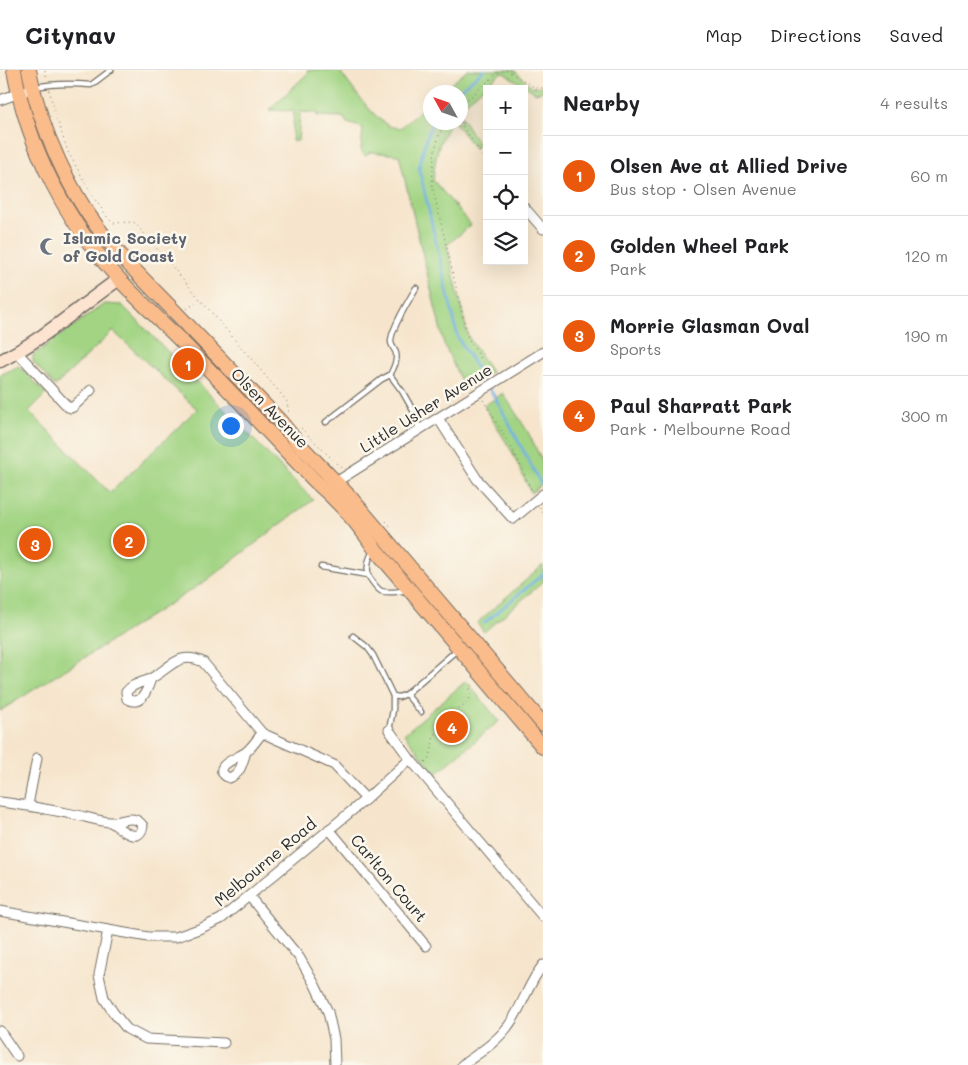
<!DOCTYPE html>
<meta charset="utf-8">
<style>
body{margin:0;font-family:Mali,sans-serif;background:#f2f2f2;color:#202124}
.controls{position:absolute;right:15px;top:15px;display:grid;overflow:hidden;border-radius:0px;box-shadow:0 5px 20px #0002}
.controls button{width:45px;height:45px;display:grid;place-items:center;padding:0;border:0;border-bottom:1px solid #e0e0e0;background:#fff;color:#202124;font:25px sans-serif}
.compass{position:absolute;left:423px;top:15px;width:45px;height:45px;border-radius:50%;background:#fff;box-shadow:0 5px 20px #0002;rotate:310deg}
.you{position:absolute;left:230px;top:355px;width:18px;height:18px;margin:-12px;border:4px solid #fff;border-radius:50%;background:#1a73e8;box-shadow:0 0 0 8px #1a73e833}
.badge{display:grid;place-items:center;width:32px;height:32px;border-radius:50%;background:#ea580c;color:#fff;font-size:16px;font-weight:700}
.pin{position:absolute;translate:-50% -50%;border:2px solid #fff;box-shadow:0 1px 5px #0006}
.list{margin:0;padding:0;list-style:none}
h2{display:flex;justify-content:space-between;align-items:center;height:65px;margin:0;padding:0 20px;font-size:21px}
h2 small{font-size:16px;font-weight:400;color:#757577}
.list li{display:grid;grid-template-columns:32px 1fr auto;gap:15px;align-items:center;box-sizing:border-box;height:80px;padding:0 20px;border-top:1px solid #e0e0e0}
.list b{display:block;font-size:19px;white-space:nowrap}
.list p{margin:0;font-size:16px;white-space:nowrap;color:#757577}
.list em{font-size:16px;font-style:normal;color:#757577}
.icon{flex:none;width:28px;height:28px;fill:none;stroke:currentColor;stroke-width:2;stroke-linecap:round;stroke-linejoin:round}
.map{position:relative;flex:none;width:543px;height:995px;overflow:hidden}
header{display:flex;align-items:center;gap:30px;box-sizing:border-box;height:70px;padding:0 25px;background:#fff;border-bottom:1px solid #e0e0e0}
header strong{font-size:24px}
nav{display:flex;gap:28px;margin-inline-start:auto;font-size:18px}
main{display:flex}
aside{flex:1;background:#fff}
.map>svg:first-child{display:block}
.green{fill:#a2d483;stroke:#668057}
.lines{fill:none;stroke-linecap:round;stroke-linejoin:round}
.stream{stroke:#73b0e5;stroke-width:2.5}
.lane-casing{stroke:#726c63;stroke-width:7}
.street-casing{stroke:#726c63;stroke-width:11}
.secondary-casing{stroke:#726c63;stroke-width:15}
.primary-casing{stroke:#726c63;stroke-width:16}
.path{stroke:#726c63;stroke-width:1;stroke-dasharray:1 4;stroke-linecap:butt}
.lane{stroke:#fff;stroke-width:4.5}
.street{stroke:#fff;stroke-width:9}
.secondary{stroke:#fde4d1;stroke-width:12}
.primary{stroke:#fabc8b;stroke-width:14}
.labels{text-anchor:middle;stroke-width:5;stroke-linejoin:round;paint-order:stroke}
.worship-label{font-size:16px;font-weight:bold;fill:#5b616d;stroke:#fbf7ec;text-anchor:start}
.street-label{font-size:16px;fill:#2b2b2b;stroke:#fbf7ec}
</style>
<header>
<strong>Citynav</strong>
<nav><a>Map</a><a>Directions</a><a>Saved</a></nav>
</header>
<main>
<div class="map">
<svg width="543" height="995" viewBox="0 0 543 995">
<rect width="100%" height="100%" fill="#fbf7ec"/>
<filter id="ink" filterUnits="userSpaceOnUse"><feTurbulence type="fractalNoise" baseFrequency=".02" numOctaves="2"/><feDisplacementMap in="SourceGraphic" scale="10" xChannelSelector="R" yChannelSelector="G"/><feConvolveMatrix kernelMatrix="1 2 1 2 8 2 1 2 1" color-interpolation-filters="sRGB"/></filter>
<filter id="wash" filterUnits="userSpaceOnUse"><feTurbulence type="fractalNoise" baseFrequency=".0096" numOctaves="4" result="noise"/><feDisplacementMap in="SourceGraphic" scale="20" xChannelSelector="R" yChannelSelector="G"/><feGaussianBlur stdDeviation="1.12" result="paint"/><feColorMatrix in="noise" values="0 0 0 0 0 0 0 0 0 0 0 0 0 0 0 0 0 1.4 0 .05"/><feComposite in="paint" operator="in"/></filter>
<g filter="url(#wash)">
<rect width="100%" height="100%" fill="#f6e5cc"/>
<g class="green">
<path d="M307,0H339C349,14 376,52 392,57C392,57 399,58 400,58L430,32V52L450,53C437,75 436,85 433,110L471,155L447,175L468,266L491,302L464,318L444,274L399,85L370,82L365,86L361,80L363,58L347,53L343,47L317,46V43L300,42L298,71H292L294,41L269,40L308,3Z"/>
<polygon points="468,0 514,0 532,17 543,16 543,21 536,23 502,2 464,34 461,39 460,22 441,22"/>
<polygon points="461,46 479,75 474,78 455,53 460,52"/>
<polygon points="104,234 122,235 313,430 204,512 0,641 0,305 19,296 46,324 29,341 110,423 197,339 113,261 55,316 33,292 33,285"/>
<polygon points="503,323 528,362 543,393 543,413 531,423 511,380 484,336"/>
<polygon points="543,495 543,512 484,562 477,553"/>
<polygon points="466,611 499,651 436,704 404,664"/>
</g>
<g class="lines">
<g class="stream">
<polyline points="457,22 484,0"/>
<path d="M433,52C426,67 422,82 419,98L458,268L497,331L541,414"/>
<polyline points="484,553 543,504"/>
</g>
</g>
</g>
<g filter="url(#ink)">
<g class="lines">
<defs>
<g id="lane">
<path d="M35,17C55,13 70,13 91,15L111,0"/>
<path d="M390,305C393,299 398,291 396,283C395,280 391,275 391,272C390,262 410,228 416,218"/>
<polyline points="326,352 382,309 390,305 402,321 415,344 419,360"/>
<path d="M321,497L368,505C367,495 368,488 374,480"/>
<path d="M368,505C371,510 376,518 381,521C387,523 400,522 406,520"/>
<polyline points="353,566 367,577 373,585 393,626 399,627 406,624"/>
<polyline points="421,642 406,624 458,579"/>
<polyline points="389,660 393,640 393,626"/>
</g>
<g id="street">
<polyline points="0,30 33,18"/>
<polyline points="524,137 543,159"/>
<polyline points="17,282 68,337 71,338 73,337 91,320"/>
<polyline points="438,348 477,409 513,449 543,424"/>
<polyline points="332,416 336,412 543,282"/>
<path d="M151,609C147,620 142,637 127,629L126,622C132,614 141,613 150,609C170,599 178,580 203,592L262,663L334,695L366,729"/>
<polyline points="389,660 410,689 543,847"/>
<path d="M246,682C242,693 241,704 229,708C208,697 238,688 246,682C252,677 257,670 262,663"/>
<path d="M0,732C26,735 51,740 77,745C86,747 102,752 111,752C124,752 134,743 143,756C139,776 119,758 111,752"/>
<polyline points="28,735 37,688"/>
<polyline points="329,759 426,876"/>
<polyline points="249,826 299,887 315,915 328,942 334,969 335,995"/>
<polyline points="0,841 148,867 176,867 199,859 221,849 366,729 410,689"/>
<polyline points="108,860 99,905 104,928 113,942 127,959 146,969 224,973"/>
<polyline points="0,961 17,986"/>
<path d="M462,995C481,982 501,969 513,949C524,931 530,911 543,895"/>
</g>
<path id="secondary" d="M0,291C43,270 80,236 119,209"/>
<g id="primary">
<path d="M14,0C28,78 66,152 120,210C143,235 169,258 192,282C234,325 274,368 315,411C338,431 359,454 375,479L543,677"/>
<path d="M29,0C40,59 71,127 110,173C131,198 155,221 178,245C212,280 246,316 280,351L298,373L350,427L543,654"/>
</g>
</defs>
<use href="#lane" class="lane-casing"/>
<use href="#street" class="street-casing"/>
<use href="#secondary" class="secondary-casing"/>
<use href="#primary" class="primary-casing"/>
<g class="path">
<polyline points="45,0 47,9"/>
<polyline points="506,0 536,18 543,18"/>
<polyline points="49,20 56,46 68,82 94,128 108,148 113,153 133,152 135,153 281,324 287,332 289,344"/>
<polyline points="460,36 501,0"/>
<path d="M446,52C434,69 433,94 432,115L468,268L491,305"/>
<polyline points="460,52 487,93"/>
<polyline points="187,239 200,230"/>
<polyline points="483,330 513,380 532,421"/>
<polyline points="301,358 341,398"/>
<polyline points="540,437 543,444"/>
<polyline points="386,451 391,457"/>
<path d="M425,692C436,684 429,670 437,660C441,653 447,648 454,643C459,639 465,636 469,630C471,626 470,622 470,618L473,615"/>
</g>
<use href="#lane" class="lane"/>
<use href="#street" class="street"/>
<use href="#secondary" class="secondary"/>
<use href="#primary" class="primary"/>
</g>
</g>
<defs>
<symbol id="mosque-bare" viewBox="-9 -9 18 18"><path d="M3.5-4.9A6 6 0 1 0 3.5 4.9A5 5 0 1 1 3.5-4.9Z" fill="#6b7280" stroke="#fbf7ec" stroke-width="2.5" paint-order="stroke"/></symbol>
</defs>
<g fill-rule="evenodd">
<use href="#mosque-bare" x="36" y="164" width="25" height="25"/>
</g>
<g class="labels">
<g class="worship-label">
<text x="63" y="174">Islamic Society<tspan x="63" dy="18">of Gold Coast</tspan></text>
</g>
<g class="street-label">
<text transform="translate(270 338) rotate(46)" y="6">Olsen Avenue</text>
<text transform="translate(426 338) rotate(-32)" y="6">Little Usher Avenue</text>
<text transform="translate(265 792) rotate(-40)" y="6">Melbourne Road</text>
<text transform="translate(389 808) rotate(50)" y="6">Carlton Court</text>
</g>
</g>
</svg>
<div class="controls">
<button>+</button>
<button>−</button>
<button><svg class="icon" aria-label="locate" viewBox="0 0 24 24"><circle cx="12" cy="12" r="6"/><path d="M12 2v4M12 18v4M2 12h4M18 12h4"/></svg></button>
<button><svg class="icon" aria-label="layers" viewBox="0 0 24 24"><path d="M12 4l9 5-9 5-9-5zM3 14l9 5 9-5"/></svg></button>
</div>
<svg class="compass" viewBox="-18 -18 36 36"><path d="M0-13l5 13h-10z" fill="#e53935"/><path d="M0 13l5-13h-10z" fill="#757577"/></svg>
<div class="you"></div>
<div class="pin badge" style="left:188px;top:294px">1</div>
<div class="pin badge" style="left:129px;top:471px">2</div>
<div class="pin badge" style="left:35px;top:474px">3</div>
<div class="pin badge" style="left:452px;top:657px">4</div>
</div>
<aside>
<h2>Nearby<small>4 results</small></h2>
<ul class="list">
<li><span class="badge">1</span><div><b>Olsen Ave at Allied Drive</b><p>Bus stop · Olsen Avenue</p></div><em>60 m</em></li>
<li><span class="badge">2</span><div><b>Golden Wheel Park</b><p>Park</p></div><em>120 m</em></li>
<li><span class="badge">3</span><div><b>Morrie Glasman Oval</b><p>Sports</p></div><em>190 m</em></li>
<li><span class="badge">4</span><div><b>Paul Sharratt Park</b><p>Park · Melbourne Road</p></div><em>300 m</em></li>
</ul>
</aside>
</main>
